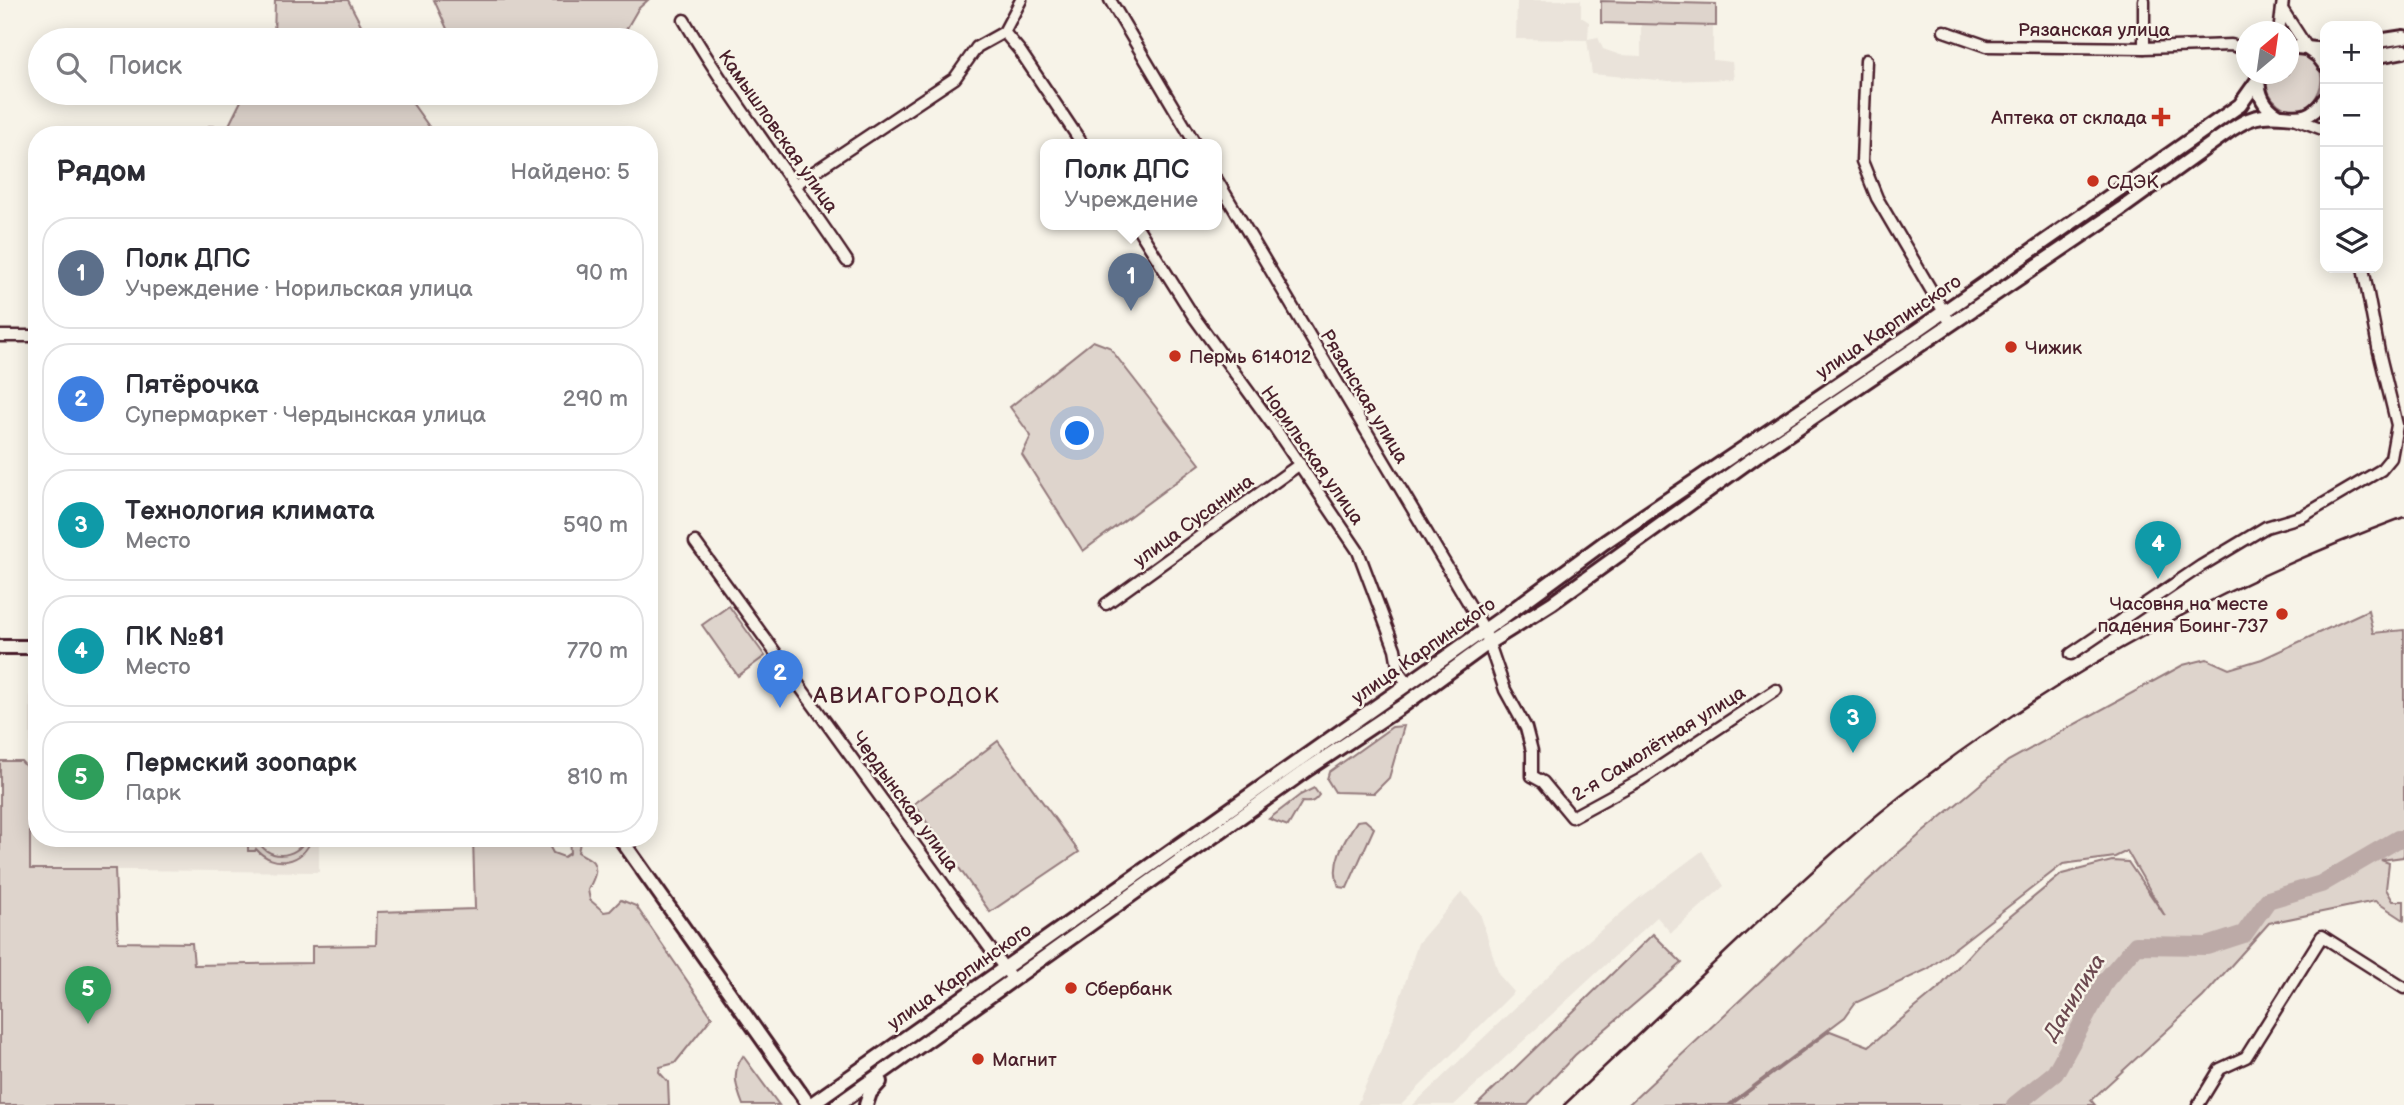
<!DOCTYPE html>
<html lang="ru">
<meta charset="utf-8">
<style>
body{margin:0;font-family:"Balsamiq Sans",sans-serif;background:#f2f2f3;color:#2b2b33}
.controls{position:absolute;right:21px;top:21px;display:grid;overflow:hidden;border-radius:14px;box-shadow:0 4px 18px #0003}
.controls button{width:63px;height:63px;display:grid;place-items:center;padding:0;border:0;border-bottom:2px solid #e1e1e2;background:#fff;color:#2b2b33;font:35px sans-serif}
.compass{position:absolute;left:2236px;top:21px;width:63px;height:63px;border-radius:50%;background:#fff;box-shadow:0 4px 18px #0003;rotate:29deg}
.you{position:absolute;left:1078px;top:434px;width:24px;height:24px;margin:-18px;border:5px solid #fff;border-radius:50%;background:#1a73e8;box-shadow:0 0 0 10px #1a73e833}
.badge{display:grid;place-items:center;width:46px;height:46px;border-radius:50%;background:#c8321e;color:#fff;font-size:23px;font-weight:700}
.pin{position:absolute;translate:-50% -58px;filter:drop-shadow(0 2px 4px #0008)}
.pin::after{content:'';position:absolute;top:37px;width:24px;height:21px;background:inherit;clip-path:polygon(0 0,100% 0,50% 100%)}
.popup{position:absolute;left:1040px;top:139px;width:182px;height:91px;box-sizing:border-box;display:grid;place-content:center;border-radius:14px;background:#fff;filter:drop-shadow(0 2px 5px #0005);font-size:23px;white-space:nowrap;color:#7c7c81}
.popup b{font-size:26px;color:#2b2b33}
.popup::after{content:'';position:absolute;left:50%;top:100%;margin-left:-14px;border:14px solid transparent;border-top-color:#fff}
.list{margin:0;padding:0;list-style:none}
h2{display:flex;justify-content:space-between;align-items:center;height:91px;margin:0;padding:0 28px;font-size:30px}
h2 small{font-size:23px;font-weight:400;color:#7c7c81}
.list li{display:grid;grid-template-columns:46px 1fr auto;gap:21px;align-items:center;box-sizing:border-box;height:112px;margin:0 14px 14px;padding:0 14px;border:2px solid #e1e1e2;border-radius:28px}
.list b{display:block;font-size:26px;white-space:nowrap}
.list p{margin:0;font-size:23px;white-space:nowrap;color:#7c7c81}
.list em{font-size:23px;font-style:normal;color:#7c7c81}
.icon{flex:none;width:38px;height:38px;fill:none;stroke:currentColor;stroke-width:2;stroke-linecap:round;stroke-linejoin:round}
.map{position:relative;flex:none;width:2404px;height:1105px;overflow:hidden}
.search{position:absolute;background:#fff;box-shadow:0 4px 18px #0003;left:28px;top:28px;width:630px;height:77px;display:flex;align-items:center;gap:18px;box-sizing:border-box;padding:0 24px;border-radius:38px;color:#7c7c81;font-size:26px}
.panel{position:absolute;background:#fff;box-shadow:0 4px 18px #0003;left:28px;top:126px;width:630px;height:721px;border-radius:28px}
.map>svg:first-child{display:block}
.built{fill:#eae3da}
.green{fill:#ded4cc;stroke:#947a7c;stroke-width:2}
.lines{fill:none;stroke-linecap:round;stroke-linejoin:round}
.river{stroke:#bcaaa7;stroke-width:18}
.minor-casing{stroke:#4a1f2b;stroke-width:15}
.major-casing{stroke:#4a1f2b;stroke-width:18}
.minor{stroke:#f7f3e8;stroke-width:10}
.major{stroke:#f7f3e8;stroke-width:12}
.rail{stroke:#4a1f2b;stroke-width:2.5}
.poi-dot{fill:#c8321e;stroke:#f7f3e8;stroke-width:2.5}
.labels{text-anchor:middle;stroke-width:5;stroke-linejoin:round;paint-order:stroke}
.street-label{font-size:19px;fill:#4a1f2b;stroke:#f7f3e8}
.poi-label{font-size:19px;fill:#4a1f2b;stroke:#f7f3e8;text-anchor:start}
.water-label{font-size:21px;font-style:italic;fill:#6c4950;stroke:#f7f3e8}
.quarter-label{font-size:23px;letter-spacing:2px;fill:#4a1f2b;stroke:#f7f3e8}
</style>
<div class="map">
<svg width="2404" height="1105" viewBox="0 0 2404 1105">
<rect width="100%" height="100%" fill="#f7f3e8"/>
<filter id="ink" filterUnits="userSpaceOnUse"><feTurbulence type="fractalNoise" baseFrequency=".0143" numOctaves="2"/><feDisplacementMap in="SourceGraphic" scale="14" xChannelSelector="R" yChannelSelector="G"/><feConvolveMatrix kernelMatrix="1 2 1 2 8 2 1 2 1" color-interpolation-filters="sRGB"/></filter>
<g filter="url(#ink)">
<g class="built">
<polygon points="1517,0 1581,0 1581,17 1589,22 1588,39 1598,37 1603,49 1620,55 1641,56 1641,23 1713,24 1713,60 1732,62 1734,79 1669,81 1592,74 1587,40 1516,39"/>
<polygon points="30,676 37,676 37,838 319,838 319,872 30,869"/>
<polygon points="1702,851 1724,886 1671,933 1657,917 1454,1105 1413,1105 1563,962 1639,898"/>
<polygon points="1462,892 1480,913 1499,975 1514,992 1401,1105 1357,1105 1390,1029 1418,943"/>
</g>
<g class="green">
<polygon points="275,0 348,0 369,40 274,40"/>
<polygon points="434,0 648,0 638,9 620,40 452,40"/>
<polygon points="1601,1 1716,4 1716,26 1601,23"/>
<path d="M2292,53C2347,58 2314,131 2278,104C2268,96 2265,85 2267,74H2288L2289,54Z"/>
<polygon points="231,93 405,93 435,135 209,135 209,126 228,127 241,101"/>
<polygon points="1093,341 1109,347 1200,464 1083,551 1022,455 1031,436 1010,407"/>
<polygon points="729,606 765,656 738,676 702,625"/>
<polygon points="2368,610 2373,633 2404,630 2404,854 2403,857 2381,860 2389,863 2386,889 2393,901 2404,901 2404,920 2375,901 2269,923 2203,997 2091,1100 2095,1105 1731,1105 1830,1031 1869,1046 1938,989 1985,937 2062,874 2112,861 2128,862 2165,916 2127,851 2115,857 2063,864 1928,969 1855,1003 1845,1017 1728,1105 1628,1105 1891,859 2008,761 2183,665 2207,659 2229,669 2262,659"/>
<polygon points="1404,726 1389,778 1374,793 1335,792 1327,779 1329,772 1392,727"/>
<polygon points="998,741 1079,852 990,912 914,804"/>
<path d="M0,761H21L30,771V869H115L118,942L192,943L194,965L312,963V946L376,945L377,912L475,909L473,838H545L553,853L564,857L570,853L569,838H581L578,852C582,855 590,858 593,862C599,871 592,882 588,890L590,900L604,912L610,911L621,900L636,906L712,1017L675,1063L660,1067L659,1072L668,1082L669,1105H0Z"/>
<path d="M1314,788L1319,795C1314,802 1311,803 1302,802L1288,826L1269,819L1300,795Z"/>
<path d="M1365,820L1374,828L1347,888L1339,887C1329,864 1344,841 1357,821Z"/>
<path d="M248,838H257C265,861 297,860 306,838H312C303,864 274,869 256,849L255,851H248Z"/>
<polygon points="1653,934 1682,963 1575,1055 1528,1105 1477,1105"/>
<path d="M743,1056L779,1105H743C736,1087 731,1073 743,1056Z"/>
</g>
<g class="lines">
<polyline class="river" points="2015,1105 2055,1073 2106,980 2136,945 2207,946 2244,934 2268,900 2321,884 2398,839 2404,839"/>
<defs>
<g id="minor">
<polyline points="1110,0 1196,145"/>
<polyline points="2282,9 2308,49"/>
<path d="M684,20C733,103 793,180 847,261"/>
<polyline points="1944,31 1987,46 2144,48 2231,45 2246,49"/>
<polyline points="1004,32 1020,51 1083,145"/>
<polyline points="2279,32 2283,0"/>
<polyline points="2144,48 2144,0"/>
<polyline points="1866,60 1862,161 1877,198 1951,324"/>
<polyline points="2294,118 2325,130"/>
<polyline points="1217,180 1484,629 1505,690 1526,728 1532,751 1532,776 1543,782 1572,817 1640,780 1776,690"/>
<polyline points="796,184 955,78 977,47 1004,32 1021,0"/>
<polyline points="1136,225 1194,317 1272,424 1358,551 1395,649 1399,672 1408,684"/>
<polyline points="0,336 37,336"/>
<polyline points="695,542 1013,980"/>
<polyline points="1106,604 1300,464"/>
<polyline points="2071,654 2201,566 2266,527 2303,516 2381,470 2391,458 2397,425 2379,352 2363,268"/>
<polyline points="2198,1105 2220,1069 2246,1057 2322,936 2404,988"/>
</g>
<g id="major">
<polyline points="2378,41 2404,37"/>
<polyline points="2288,46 2325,50"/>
<polyline points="2308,49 2318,56 2325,65"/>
<polyline points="2378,56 2404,51"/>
<path d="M2258,78C2258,95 2264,107 2278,115"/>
<polyline points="0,647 37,647"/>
<polyline points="620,838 809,1105"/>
<polyline points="810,1105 1503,617 1605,542 1912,334 2223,117 2240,105 2257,81"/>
<path d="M837,1105L1308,769L1401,707L1490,642L1552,603L1759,454L2121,209L2232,129C2242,123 2251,117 2263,116C2290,112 2305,128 2325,99"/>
<polyline points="866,1105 870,1093 880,1082"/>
</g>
</defs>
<use href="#minor" class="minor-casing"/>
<use href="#major" class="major-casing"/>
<use href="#minor" class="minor"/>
<use href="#major" class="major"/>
<path class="rail" d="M1564,1105C1627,1046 1689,986 1752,927C1806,877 1860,826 1919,782C2067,669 2230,582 2404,517"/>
</g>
</g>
<g class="poi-dot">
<path d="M2157.5 106.5h7v7h7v7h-7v7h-7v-7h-7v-7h7z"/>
<circle cx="2093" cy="181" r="7"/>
<circle cx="2011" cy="347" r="7"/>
<circle cx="1175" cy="356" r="7"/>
<circle cx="2282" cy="614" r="7"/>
<circle cx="1071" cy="988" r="7"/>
<circle cx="978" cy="1059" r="7"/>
</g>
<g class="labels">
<g class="street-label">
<text x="2094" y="36">Рязанская улица</text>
<text transform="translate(779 131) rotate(55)" y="7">Камышловская улица</text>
<text transform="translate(1888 326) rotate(-34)" y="7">улица Карпинского</text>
<text transform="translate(1365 396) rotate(59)" y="7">Рязанская улица</text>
<text transform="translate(1313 455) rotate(55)" y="7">Норильская улица</text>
<text transform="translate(1193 520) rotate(-36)" y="7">улица Сусанина</text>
<text transform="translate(1423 650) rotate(-35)" y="7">улица Карпинского</text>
<text transform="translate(1658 743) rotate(-32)" y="7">2-я Самолётная улица</text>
<text transform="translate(906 801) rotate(54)" y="7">Чердынская улица</text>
<text transform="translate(959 976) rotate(-35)" y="7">улица Карпинского</text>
</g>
<g class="poi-label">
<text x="2147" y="124" text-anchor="end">Аптека от склада</text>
<text x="2107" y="188">СДЭК</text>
<text x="2025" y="354">Чижик</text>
<text x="1189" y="363">Пермь 614012</text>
<text x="2268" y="610" text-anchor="end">Часовня на месте<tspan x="2268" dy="22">падения Боинг-737</tspan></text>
<text x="1085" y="995">Сбербанк</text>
<text x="992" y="1066">Магнит</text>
</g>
<g class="water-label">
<text transform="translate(2074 997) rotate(-58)" y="7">Данилиха</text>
</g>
<g class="quarter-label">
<text x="907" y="703">АВИАГОРОДОК</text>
</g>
</g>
</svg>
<div class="controls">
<button>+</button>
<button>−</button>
<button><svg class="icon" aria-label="locate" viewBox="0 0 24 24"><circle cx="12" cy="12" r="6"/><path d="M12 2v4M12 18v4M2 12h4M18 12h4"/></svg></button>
<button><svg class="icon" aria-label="layers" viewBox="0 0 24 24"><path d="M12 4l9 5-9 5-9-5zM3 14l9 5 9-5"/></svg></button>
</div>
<svg class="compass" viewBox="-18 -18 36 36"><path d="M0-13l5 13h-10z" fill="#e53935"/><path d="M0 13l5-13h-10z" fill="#7c7c81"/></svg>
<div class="you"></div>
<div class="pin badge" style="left:1131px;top:311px;background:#5c6f8a">1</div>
<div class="popup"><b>Полк ДПС</b>Учреждение</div>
<div class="pin badge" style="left:780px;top:708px;background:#3f7fe0">2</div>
<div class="pin badge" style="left:1853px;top:753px;background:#0f9aa8">3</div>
<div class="pin badge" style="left:2158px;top:579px;background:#0f9aa8">4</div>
<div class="pin badge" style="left:88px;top:1024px;background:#2e9e5b">5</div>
<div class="search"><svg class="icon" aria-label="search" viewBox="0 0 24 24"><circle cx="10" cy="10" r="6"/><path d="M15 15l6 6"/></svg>Поиск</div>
<section class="panel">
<h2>Рядом<small>Найдено: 5</small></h2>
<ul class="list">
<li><span class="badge" style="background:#5c6f8a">1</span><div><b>Полк ДПС</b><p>Учреждение · Норильская улица</p></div><em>90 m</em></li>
<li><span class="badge" style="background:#3f7fe0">2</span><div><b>Пятёрочка</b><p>Супермаркет · Чердынская улица</p></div><em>290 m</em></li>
<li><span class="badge" style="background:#0f9aa8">3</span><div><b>Технология климата</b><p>Место</p></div><em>590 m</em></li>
<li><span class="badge" style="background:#0f9aa8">4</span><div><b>ПК №81</b><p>Место</p></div><em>770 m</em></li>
<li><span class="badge" style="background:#2e9e5b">5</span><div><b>Пермский зоопарк</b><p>Парк</p></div><em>810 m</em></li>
</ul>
</section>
</div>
